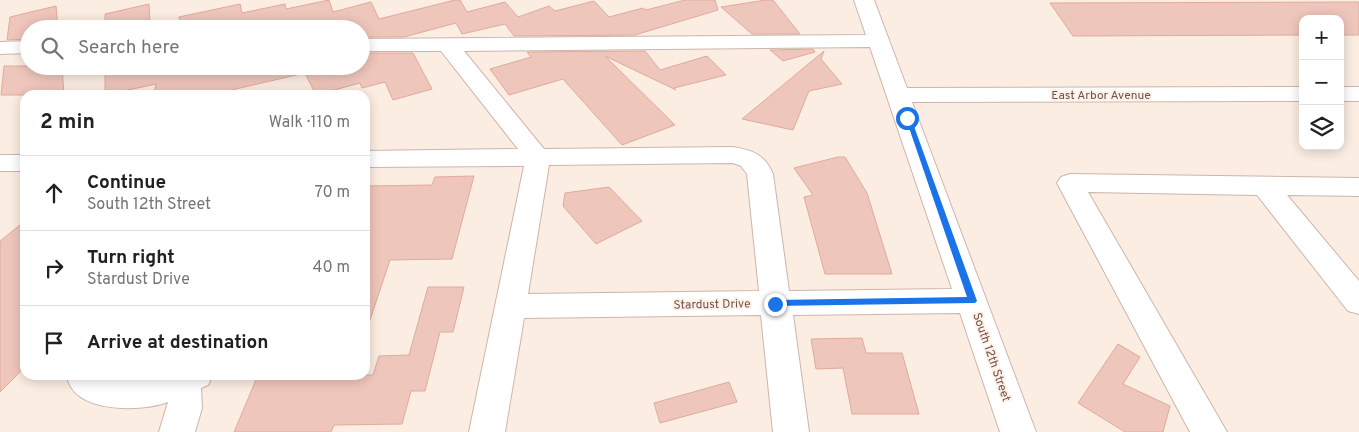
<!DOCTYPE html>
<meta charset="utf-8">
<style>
body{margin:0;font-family:Overpass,sans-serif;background:#f6f6f6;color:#202124}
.controls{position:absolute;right:15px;top:15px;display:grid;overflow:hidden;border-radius:10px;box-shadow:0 2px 12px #0003}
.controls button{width:45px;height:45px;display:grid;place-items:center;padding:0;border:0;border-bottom:1px solid #e0e0e0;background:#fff;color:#202124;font:25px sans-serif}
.stop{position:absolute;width:15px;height:15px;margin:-11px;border:4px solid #1a73e8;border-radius:50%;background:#fff}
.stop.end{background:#1a73e8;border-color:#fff;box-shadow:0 1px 5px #0008}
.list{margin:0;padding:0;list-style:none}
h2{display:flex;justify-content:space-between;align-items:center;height:65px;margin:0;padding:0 20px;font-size:21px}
h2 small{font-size:16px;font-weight:400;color:#757577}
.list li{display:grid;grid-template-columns:32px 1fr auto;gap:15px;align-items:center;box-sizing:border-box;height:75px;padding:0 20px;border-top:1px solid #e0e0e0}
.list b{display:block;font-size:19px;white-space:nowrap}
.list p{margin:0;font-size:16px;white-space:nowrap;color:#757577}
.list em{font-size:16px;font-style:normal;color:#757577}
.icon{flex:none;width:28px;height:28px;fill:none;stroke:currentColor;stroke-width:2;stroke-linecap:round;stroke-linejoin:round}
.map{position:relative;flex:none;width:1359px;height:432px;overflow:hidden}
.search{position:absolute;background:#fff;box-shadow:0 2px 12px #0003;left:20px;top:20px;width:350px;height:55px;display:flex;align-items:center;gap:12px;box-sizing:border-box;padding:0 18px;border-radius:28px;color:#757577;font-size:19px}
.panel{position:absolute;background:#fff;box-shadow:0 2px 12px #0003;left:20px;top:90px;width:350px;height:290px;border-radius:15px}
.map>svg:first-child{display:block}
.building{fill:#efc6bb;stroke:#e0aa9c}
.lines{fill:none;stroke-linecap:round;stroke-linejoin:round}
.minor-casing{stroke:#cdb5ac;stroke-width:2}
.minor{fill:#fff;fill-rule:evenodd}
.route{fill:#1a73e8}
.labels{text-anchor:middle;stroke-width:4;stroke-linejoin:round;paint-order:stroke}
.street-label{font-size:12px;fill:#71514a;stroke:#fef1e8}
</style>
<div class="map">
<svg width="1359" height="432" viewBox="0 0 1359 432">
<rect width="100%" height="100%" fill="#fbede2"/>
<g class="building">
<polygon points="329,0 333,12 371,2 379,19 455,0 460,0 467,12 505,2 518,17 549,6 555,11 594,1 609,17 643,8 646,10 685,0 715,0 718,10 635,35 514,36 505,24 462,34 456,23 404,37 361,37 361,29 183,29 179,17 240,4 242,13 285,4 286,9"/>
<polygon points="766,0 773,0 800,34 752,34 721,7"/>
<polygon points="1359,2 1359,35 1340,35 1340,19 1303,19 1303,35 1073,36 1050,3"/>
<polygon points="149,4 150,25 135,29 105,29 105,14"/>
<polygon points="56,6 58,29 29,29 29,39 7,40 10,17"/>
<polygon points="813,49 815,52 783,61 770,50"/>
<polygon points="645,51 660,70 707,56 726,75 674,88 676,90 605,56 675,125 622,145 563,79 509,95 490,69 531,57 527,52"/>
<polygon points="824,51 821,59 842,84 809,91 793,130 742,119"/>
<polygon points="361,53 413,53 432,89 393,100 385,82 362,88 360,83 316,95 305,73 227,91 228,95 154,95 156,84 105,95 105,66 361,66"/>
<polygon points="4,66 62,66 64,95 1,95"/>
<polygon points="838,157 845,157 867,193 892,274 825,274 804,197 813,195 794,168"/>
<polygon points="474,176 452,259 390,260 369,323 365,322 365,186 432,185 435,177"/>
<polygon points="609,187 642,221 596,244 563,206 565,193"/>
<polygon points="25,221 25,367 0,392 0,241"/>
<polygon points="428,287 464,287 453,332 440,332 425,391 411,391 402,424 334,425 331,432 234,432 258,375 373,375 379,356 409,355"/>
<polygon points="862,338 866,353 902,353 919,414 852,414 843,368 816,369 811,339"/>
<polygon points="1118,344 1140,357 1123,384 1170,406 1163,432 1125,432 1078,403"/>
<polygon points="729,382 737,402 660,423 654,403"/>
</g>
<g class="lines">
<defs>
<g id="minor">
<path d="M854,0H874L907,88L1303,87V101L912,102L1036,432H1000L960,313L793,315L809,432H773L761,315L524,318L505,432H469L524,166L365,167V151L518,149L441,51H361V39L866,35ZM870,47L952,289L789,291L773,174C765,155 753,150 733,147L544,149L464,51ZM733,163L741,166L747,174L759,291L528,294L549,165Z"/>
<polygon points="29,41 29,53 0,54 0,42"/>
<rect x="1340" y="87" width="19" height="14"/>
<rect x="0" y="155" width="25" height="16"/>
<polygon points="1070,174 1359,178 1359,196 1287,195 1359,281 1359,314 1348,311 1257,195 1088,192 1227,432 1190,432 1057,183 1061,177"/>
<path d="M67,375H104L114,378L136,379L160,375H213L208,385L201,388L202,408L195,432H159L168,402C142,412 71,414 67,375Z"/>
</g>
</defs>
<use href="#minor" class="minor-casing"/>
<use href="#minor" class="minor"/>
</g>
<polygon class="route" points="905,116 911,118 977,301 975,303 772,306 772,301 775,300 967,297"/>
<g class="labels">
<g class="street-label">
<text x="1101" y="99">East Arbor Avenue</text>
<text transform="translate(712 304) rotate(-1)" y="4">Stardust Drive</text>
<text transform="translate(992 357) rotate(71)" y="4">South 12th Street</text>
</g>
</g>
</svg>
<div class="controls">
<button>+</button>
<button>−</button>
<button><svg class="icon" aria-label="layers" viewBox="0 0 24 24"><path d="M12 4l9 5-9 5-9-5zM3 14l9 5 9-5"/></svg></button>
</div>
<div class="stop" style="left:907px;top:118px"></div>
<div class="stop end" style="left:775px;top:304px"></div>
<div class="search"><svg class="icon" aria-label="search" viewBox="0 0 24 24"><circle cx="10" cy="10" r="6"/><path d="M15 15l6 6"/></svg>Search here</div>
<section class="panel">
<h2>2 min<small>Walk · 110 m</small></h2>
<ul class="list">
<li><svg class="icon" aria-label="ahead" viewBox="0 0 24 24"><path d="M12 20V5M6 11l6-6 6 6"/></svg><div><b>Continue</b><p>South 12th Street</p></div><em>70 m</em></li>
<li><svg class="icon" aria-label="right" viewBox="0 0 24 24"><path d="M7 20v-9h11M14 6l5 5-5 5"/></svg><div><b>Turn right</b><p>Stardust Drive</p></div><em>40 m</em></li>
<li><svg class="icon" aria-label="arrive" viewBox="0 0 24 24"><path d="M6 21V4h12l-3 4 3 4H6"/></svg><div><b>Arrive at destination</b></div></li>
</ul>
</section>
</div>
